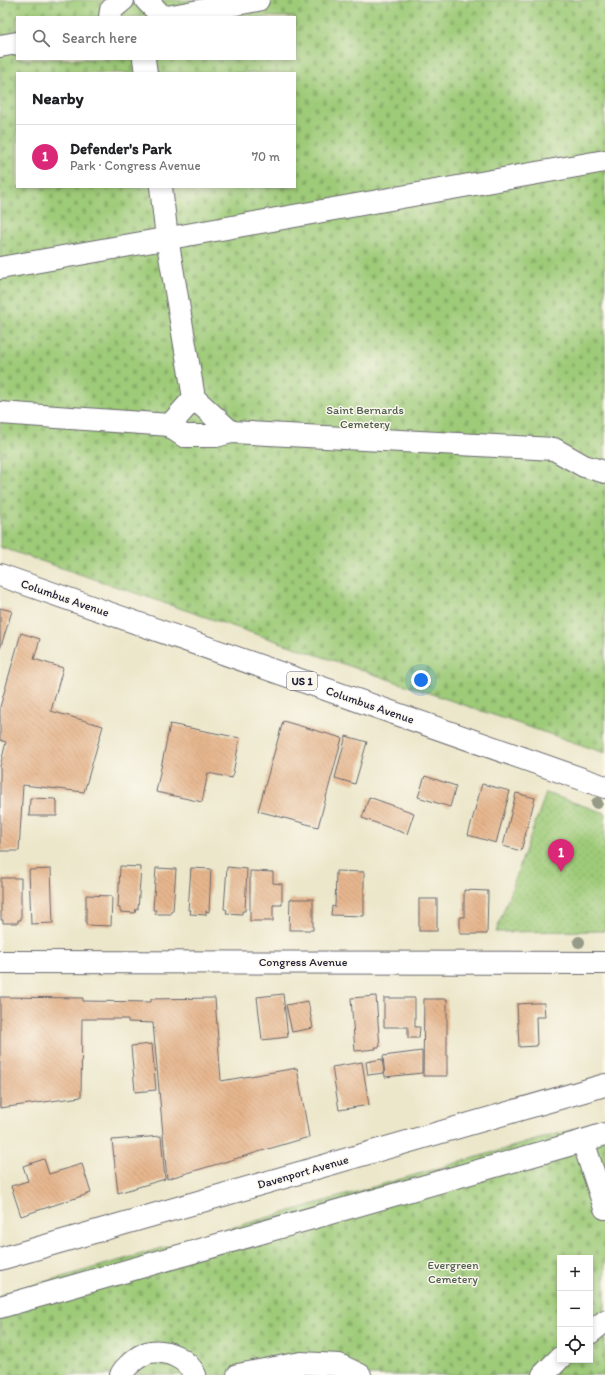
<!DOCTYPE html>
<meta charset="utf-8">
<style>
body{margin:0;font-family:Itim,sans-serif;background:#f2f2f2;color:#202124}
.controls{position:absolute;right:12px;bottom:12px;display:grid;overflow:hidden;border-radius:0px;box-shadow:0 2px 6px #0003}
.controls button{width:36px;height:36px;display:grid;place-items:center;padding:0;border:0;border-bottom:1px solid #e0e0e0;background:#fff;color:#202124;font:20px sans-serif}
.you{position:absolute;left:421px;top:680px;width:14px;height:14px;margin:-10px;border:3px solid #fff;border-radius:50%;background:#1a73e8;box-shadow:0 0 0 6px #1a73e833}
.badge{display:grid;place-items:center;width:26px;height:26px;border-radius:50%;background:#db2777;color:#fff;font-size:13px;font-weight:700}
.pin{position:absolute;translate:-50% -33px;filter:drop-shadow(0 1px 2px #0008)}
.pin::after{content:'';position:absolute;top:21px;width:14px;height:12px;background:inherit;clip-path:polygon(0 0,100% 0,50% 100%)}
.list{margin:0;padding:0;list-style:none}
h2{display:flex;justify-content:space-between;align-items:center;height:52px;margin:0;padding:0 16px;font-size:17px}
h2 small{font-size:13px;font-weight:400;color:#757577}
.list li{display:grid;grid-template-columns:26px 1fr auto;gap:12px;align-items:center;box-sizing:border-box;height:64px;padding:0 16px;border-top:1px solid #e0e0e0}
.list b{display:block;font-size:15px;white-space:nowrap}
.list p{margin:0;font-size:13px;white-space:nowrap;color:#757577}
.list em{font-size:13px;font-style:normal;color:#757577}
.icon{flex:none;width:22px;height:22px;fill:none;stroke:currentColor;stroke-width:2;stroke-linecap:round;stroke-linejoin:round}
.map{position:relative;flex:none;width:605px;height:1375px;overflow:hidden}
.search{position:absolute;background:#fff;box-shadow:0 2px 6px #0003;left:16px;top:16px;width:280px;height:44px;display:flex;align-items:center;gap:10px;box-sizing:border-box;padding:0 14px;border-radius:0px;color:#757577;font-size:15px}
.panel{position:absolute;background:#fff;box-shadow:0 2px 6px #0003;left:16px;top:72px;width:280px;height:116px;border-radius:0px}
.map>svg:first-child{display:block}
.grass{fill:url(#grass-dots);stroke:#60765a}
.cemetery{fill:url(#cemetery-stones);stroke:#60765a;fill-rule:evenodd}
.building{fill:url(#building-back-hatch)}
.lines{fill:none;stroke-linecap:round;stroke-linejoin:round}
.minor-casing{stroke:#69676d;stroke-width:24}
.major-casing{stroke:#69676d;stroke-width:24}
.minor{stroke:#fff;stroke-width:22}
.major{stroke:#fff;stroke-width:22}
.tree{fill:#959b87}
.labels{text-anchor:middle;stroke-width:3;stroke-linejoin:round;paint-order:stroke}
.shield{fill:#fbf7ec;stroke:#636270;stroke-width:1}
.shield-label{font-size:11px;font-weight:bold;fill:#22223b}
.park-label{font-size:12px;fill:#4d5d50;stroke:#fbf7ec}
.street-label{font-size:12px;fill:#22223b;stroke:#fbf7ec}
</style>
<div class="map">
<svg width="605" height="1375" viewBox="0 0 605 1375">
<defs>
<pattern id="grass-dots" width="8" height="8" patternUnits="userSpaceOnUse"><rect width="8" height="8" fill="#9ecb78"/><path d="M2 2h.1M6 6h.1" fill="none" stroke="#88ae69" stroke-width="1.8" stroke-linecap="round"/></pattern>
<pattern id="cemetery-stones" width="16" height="16" patternUnits="userSpaceOnUse"><rect width="16" height="16" fill="#9ecb78"/><path d="M2 7V4a2 2 0 0 1 4 0v3zM10 15v-3a2 2 0 0 1 4 0v3z" fill="#88ae69"/></pattern>
<pattern id="building-back-hatch" width="6" height="6" patternUnits="userSpaceOnUse"><rect width="6" height="6" fill="#e6b68d"/><path d="M-1 5l2 2M0 0l6 6M5-1l2 2" fill="none" stroke="#c59c7b"/></pattern>
</defs>
<rect width="100%" height="100%" fill="#fbf7ec"/>
<filter id="ink" filterUnits="userSpaceOnUse"><feTurbulence type="fractalNoise" baseFrequency=".025" numOctaves="2"/><feDisplacementMap in="SourceGraphic" scale="8" xChannelSelector="R" yChannelSelector="G"/><feConvolveMatrix kernelMatrix="1 2 1 2 8 2 1 2 1" color-interpolation-filters="sRGB"/></filter>
<filter id="wash" filterUnits="userSpaceOnUse"><feTurbulence type="fractalNoise" baseFrequency=".012" numOctaves="4" result="noise"/><feDisplacementMap in="SourceGraphic" scale="16" xChannelSelector="R" yChannelSelector="G"/><feGaussianBlur stdDeviation="0.9" result="paint"/><feColorMatrix in="noise" values="0 0 0 0 0 0 0 0 0 0 0 0 0 0 0 0 0 1.4 0 .05"/><feComposite in="paint" operator="in"/></filter>
<g filter="url(#wash)">
<rect width="100%" height="100%" fill="#ece7ca"/>
<polygon class="grass" points="546,793 605,813 605,931 496,932"/>
<g class="cemetery">
<path d="M0,0H605V753L0,547ZM17,17H295V59H17ZM17,73H295V187H17Z"/>
<path d="M605,1120V1375H0V1295ZM560,1258H590V1360H560Z"/>
</g>
<g id="blocks">
<g class="building">
<polygon points="0,608 12,611 0,649"/>
<polygon points="21,633 40,639 34,659 63,668 51,711 103,726 84,792 23,785 19,851 0,851 0,766 6,742 0,740 0,707"/>
<polygon points="283,721 342,738 318,827 258,811"/>
<polygon points="170,724 240,738 232,778 208,773 202,802 156,792"/>
<polygon points="346,736 367,742 355,784 335,778"/>
<polygon points="425,776 456,786 450,807 418,797"/>
<polygon points="482,784 510,791 496,843 468,835"/>
<polygon points="516,793 535,798 521,851 503,846"/>
<polygon points="369,797 414,813 407,834 362,818"/>
<polygon points="30,798 55,799 57,801 57,816 29,816"/>
<polygon points="120,866 141,867 138,909 136,909 135,913 120,912 120,908 118,908"/>
<polygon points="227,867 247,869 245,911 242,911 242,914 226,913 227,910 224,909"/>
<polygon points="156,868 176,869 173,911 171,911 171,914 155,914 156,910 153,910"/>
<polygon points="191,868 211,869 209,912 206,911 206,915 190,914 191,910 188,910"/>
<polygon points="51,869 53,923 31,924 29,870"/>
<polygon points="250,871 273,872 273,883 282,884 282,905 273,905 273,921 250,921"/>
<polygon points="336,871 364,872 364,916 331,915 332,906 335,907"/>
<polygon points="1,878 21,878 21,920 18,920 18,923 3,923 3,920 1,920"/>
<polygon points="464,890 488,891 487,934 460,934 460,917 464,917"/>
<polygon points="86,895 112,896 111,926 86,925"/>
<polygon points="290,899 313,899 313,930 289,930"/>
<rect x="419" y="899" width="18" height="32"/>
<polygon points="283,994 288,1037 262,1040 257,997"/>
<polygon points="376,996 380,1047 375,1047 376,1049 355,1051 351,998"/>
<polygon points="0,997 83,998 83,1001 151,1002 151,999 215,998 221,1081 297,1068 309,1137 167,1179 153,1023 128,1022 128,1019 82,1019 81,1097 0,1108"/>
<polygon points="384,998 415,998 415,1027 420,1027 419,1038 408,1038 408,1027 384,1027"/>
<polygon points="424,999 447,999 447,1076 423,1076"/>
<polygon points="308,1001 313,1028 292,1032 286,1005"/>
<polygon points="535,1003 544,1003 545,1017 536,1017 537,1046 519,1047 517,1004"/>
<polygon points="152,1044 156,1090 135,1092 131,1046"/>
<polygon points="422,1051 422,1073 385,1077 383,1056"/>
<polygon points="382,1059 384,1073 368,1075 366,1062"/>
<polygon points="362,1062 369,1105 339,1110 332,1067"/>
<polygon points="161,1136 165,1179 118,1193 112,1140"/>
<polygon points="44,1159 49,1174 82,1164 91,1193 21,1216 11,1186 28,1181 23,1166"/>
</g>
</g>
</g>
<g filter="url(#ink)">
<use href="#blocks" fill-opacity="0" stroke="#69676d" stroke-width="1"/>
<g class="lines">
<defs>
<g id="minor">
<polyline points="146,0 158,12 158,17"/>
<polyline points="110,17 111,10 123,0"/>
<polyline points="167,17 258,0"/>
<polyline points="0,46 17,43"/>
<polyline points="144,59 146,73"/>
<polyline points="161,187 167,238 194,398 231,432"/>
<polyline points="0,268 605,161"/>
<polyline points="0,413 170,425 175,430 184,436 216,436 231,432 554,449 584,466 605,472"/>
<polyline points="170,425 194,398"/>
<polyline points="605,1134 583,1141 605,1208"/>
<polyline points="0,1307 583,1141"/>
<polyline points="590,1333 605,1321"/>
<path d="M121,1375C123,1370 127,1367 131,1363C135,1359 144,1353 150,1352C167,1349 188,1359 195,1375"/>
<polyline points="238,1375 301,1363 339,1365 360,1375"/>
<polyline points="543,1375 560,1358"/>
</g>
<g id="major">
<polyline points="0,575 605,787"/>
<polyline points="0,962 605,963"/>
<polyline points="0,1259 605,1085"/>
</g>
</defs>
<use href="#minor" class="minor-casing"/>
<use href="#major" class="major-casing"/>
<use href="#minor" class="minor"/>
<use href="#major" class="major"/>
</g>
<g class="tree">
<circle cx="597" cy="803" r="6"/>
<circle cx="579" cy="942" r="6"/>
</g>
</g>
<g class="labels">
<rect class="shield" x="287" y="672" width="30" height="18" rx="3"/>
<g class="shield-label">
<text x="302" y="685">US 1</text>
</g>
<g class="park-label">
<text x="365" y="414">Saint Bernards<tspan x="365" dy="14">Cemetery</tspan></text>
<text x="453" y="1269">Evergreen<tspan x="453" dy="14">Cemetery</tspan></text>
</g>
<g class="street-label">
<text transform="translate(65 598) rotate(19)" y="4">Columbus Avenue</text>
<text transform="translate(370 705) rotate(19)" y="4">Columbus Avenue</text>
<text x="303" y="966">Congress Avenue</text>
<text transform="translate(303 1172) rotate(-16)" y="4">Davenport Avenue</text>
</g>
</g>
</svg>
<div class="controls">
<button>+</button>
<button>−</button>
<button><svg class="icon" aria-label="locate" viewBox="0 0 24 24"><circle cx="12" cy="12" r="6"/><path d="M12 2v4M12 18v4M2 12h4M18 12h4"/></svg></button>
</div>
<div class="you"></div>
<div class="pin badge" style="left:561px;top:872px">1</div>
<div class="search"><svg class="icon" aria-label="search" viewBox="0 0 24 24"><circle cx="10" cy="10" r="6"/><path d="M15 15l6 6"/></svg>Search here</div>
<section class="panel">
<h2>Nearby<small></small></h2>
<ul class="list">
<li><span class="badge">1</span><div><b>Defender's Park</b><p>Park · Congress Avenue</p></div><em>70 m</em></li>
</ul>
</section>
</div>
